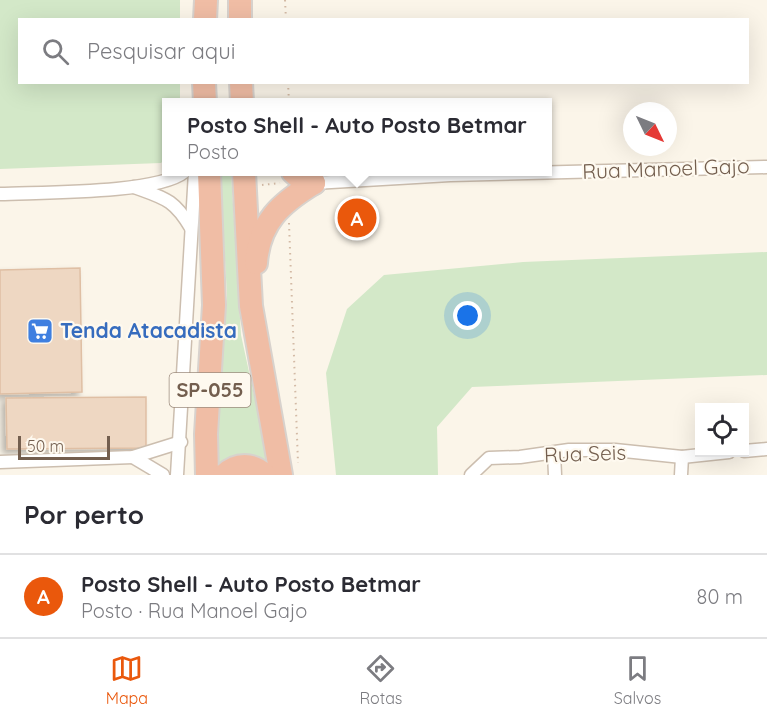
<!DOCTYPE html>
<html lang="pt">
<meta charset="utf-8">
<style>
body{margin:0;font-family:Quicksand,sans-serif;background:#f7f7f7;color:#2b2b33}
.controls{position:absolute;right:18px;bottom:18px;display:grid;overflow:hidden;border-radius:0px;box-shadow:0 6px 24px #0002}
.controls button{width:54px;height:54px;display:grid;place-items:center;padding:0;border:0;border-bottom:2px solid #e1e1e2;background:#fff;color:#2b2b33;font:30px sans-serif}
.compass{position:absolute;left:623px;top:102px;width:54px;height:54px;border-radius:50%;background:#fff;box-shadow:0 6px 24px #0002;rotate:133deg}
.scale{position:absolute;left:18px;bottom:15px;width:92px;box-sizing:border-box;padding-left:6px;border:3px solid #735e4e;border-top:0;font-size:16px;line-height:21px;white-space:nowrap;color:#735e4e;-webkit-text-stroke:4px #fef9ef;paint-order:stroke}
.you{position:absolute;left:468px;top:316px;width:21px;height:21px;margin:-15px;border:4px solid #fff;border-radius:50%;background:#1a73e8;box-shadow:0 0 0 9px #1a73e833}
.badge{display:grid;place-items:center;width:39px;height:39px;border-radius:50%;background:#ea580c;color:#fff;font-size:20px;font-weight:700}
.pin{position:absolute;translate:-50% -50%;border:3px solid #fff;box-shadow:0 2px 6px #0006}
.popup{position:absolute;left:162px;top:98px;width:390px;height:78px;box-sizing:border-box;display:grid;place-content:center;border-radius:0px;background:#fff;filter:drop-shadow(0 2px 4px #0005);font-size:20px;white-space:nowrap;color:#7c7c81}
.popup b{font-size:22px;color:#2b2b33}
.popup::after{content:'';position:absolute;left:50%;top:100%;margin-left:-12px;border:12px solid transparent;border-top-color:#fff}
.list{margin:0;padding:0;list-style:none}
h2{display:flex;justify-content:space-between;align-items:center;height:78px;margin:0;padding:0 24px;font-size:26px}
h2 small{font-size:20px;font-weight:400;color:#7c7c81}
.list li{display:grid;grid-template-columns:39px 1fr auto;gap:18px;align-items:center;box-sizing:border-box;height:84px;padding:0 24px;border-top:2px solid #e1e1e2}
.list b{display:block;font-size:22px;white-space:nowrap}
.list p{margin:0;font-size:20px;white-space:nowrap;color:#7c7c81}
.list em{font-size:20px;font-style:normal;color:#7c7c81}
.icon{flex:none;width:33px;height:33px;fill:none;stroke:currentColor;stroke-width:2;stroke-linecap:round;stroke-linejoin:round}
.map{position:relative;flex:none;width:767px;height:475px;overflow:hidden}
.search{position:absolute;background:#fff;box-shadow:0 6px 24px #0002;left:18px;right:18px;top:18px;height:66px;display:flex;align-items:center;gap:15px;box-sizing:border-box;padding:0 21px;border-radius:0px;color:#7c7c81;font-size:22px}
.sheet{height:162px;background:#fff}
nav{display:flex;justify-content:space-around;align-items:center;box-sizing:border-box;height:84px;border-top:2px solid #e1e1e2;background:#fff;font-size:16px;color:#7c7c81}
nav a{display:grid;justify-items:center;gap:3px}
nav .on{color:#ea580c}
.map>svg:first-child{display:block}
.green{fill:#d3e8c8}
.building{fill:#eed7c2;stroke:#dfbfa4;stroke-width:1.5;filter:url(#shadow)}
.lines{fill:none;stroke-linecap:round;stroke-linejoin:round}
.street-casing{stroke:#ccbeaf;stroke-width:15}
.highway-casing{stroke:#d8d2cd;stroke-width:26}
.path{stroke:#d3baa5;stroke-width:2;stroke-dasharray:1.5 4.5;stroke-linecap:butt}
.street{stroke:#fff;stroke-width:12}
.highway{stroke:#f0bda5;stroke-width:22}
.labels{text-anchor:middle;stroke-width:4.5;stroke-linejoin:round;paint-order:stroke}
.shield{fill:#fef9ef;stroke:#9d8c7e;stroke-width:1.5}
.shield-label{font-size:20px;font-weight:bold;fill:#735e4e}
.street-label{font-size:21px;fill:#735e4e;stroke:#fef9ef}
.shop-label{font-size:21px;font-weight:bold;fill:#366cbe;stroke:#fef9ef;text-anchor:start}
</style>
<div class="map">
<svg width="767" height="475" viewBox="0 0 767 475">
<defs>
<filter id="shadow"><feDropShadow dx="-4" dy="4" stdDeviation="3" flood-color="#0004"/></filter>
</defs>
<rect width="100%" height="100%" fill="#fbf5e9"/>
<g class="green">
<polygon points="0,0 180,0 180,19 20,20 20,82 180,83 180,102 166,103 166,158 161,163 0,169"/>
<polygon points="220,172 231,172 241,335 269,464 218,468 217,436 227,295"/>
<polygon points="767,252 767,375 472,387 437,427 438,475 336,475 326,373 347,309 384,275 523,262"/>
</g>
<g class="building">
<polygon points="80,268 82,392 0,394 0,270"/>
<polygon points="146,397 146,448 7,449 6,398"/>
</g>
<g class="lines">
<defs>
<g id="street">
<polyline points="314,183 450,175 767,167"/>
<path d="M134,187C164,198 174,199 191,228"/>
<path d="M0,194C39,192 157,194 184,172"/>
<polyline points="744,451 767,449"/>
<polyline points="554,453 555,475"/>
<polyline points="133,457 163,475"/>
<polyline points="0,462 133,457 181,442"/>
<polyline points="177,475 195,172"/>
<polyline points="471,475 489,458 520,457 569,450 615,450 682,457 729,452"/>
<polyline points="681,475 682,457"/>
</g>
<g id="highway">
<polyline points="240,0 240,20"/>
<polyline points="205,20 206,0"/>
<polyline points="204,82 205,103"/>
<polyline points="241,82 242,103"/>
<polyline points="244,172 251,306 281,475"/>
<polyline points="293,172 302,180 314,183"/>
<path d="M256,263C259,222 281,203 314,183"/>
<polyline points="207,475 206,434 214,305 209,172"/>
<path d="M224,475C237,463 252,463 265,475"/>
</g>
</defs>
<use href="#street" class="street-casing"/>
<use href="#highway" class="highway-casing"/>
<g class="path">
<polyline points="285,0 286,20"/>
<polyline points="288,82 289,103"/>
<polyline points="262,185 280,183"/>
<polyline points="289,223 298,463"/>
</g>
<use href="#street" class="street"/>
<use href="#highway" class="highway"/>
</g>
<defs>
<symbol id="supermarket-square" viewBox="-11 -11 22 22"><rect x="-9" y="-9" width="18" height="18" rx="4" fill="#3f7fe0" stroke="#fef9ef"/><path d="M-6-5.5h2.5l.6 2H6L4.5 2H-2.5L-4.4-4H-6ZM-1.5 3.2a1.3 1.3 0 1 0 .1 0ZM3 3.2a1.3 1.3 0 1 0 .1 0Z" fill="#fff"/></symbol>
</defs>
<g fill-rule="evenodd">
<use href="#supermarket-square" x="25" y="316" width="30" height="30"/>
</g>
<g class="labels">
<rect class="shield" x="169.5" y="373" width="81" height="34" rx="4.5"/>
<g class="shield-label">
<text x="210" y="397">SP-055</text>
</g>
<g class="street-label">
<text transform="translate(666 169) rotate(-2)" y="7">Rua Manoel Gajo</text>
<text transform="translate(585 454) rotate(-2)" y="7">Rua Seis</text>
</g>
<g class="shop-label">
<text x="60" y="338">Tenda Atacadista</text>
</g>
</g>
</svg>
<div class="controls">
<button><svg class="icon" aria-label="locate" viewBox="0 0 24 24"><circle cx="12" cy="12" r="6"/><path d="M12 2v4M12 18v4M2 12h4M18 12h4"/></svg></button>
</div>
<svg class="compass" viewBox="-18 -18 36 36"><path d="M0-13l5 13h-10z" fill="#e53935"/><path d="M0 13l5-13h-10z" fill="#7c7c81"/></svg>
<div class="scale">50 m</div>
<div class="you"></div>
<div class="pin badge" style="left:357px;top:218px">A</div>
<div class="popup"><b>Posto Shell - Auto Posto Betmar</b>Posto</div>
<div class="search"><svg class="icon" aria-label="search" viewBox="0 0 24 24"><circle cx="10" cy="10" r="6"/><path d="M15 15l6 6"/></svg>Pesquisar aqui</div>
</div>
<section class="sheet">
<h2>Por perto<small></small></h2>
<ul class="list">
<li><span class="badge">A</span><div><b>Posto Shell - Auto Posto Betmar</b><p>Posto · Rua Manoel Gajo</p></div><em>80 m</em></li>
</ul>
</section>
<nav>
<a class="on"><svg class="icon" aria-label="map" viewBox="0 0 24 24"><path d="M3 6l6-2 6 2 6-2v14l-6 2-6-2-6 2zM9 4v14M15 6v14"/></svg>Mapa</a>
<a><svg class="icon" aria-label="directions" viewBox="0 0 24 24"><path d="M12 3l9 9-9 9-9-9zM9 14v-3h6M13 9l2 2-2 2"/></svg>Rotas</a>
<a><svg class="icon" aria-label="saved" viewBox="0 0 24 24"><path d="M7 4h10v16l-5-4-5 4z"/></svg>Salvos</a>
</nav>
